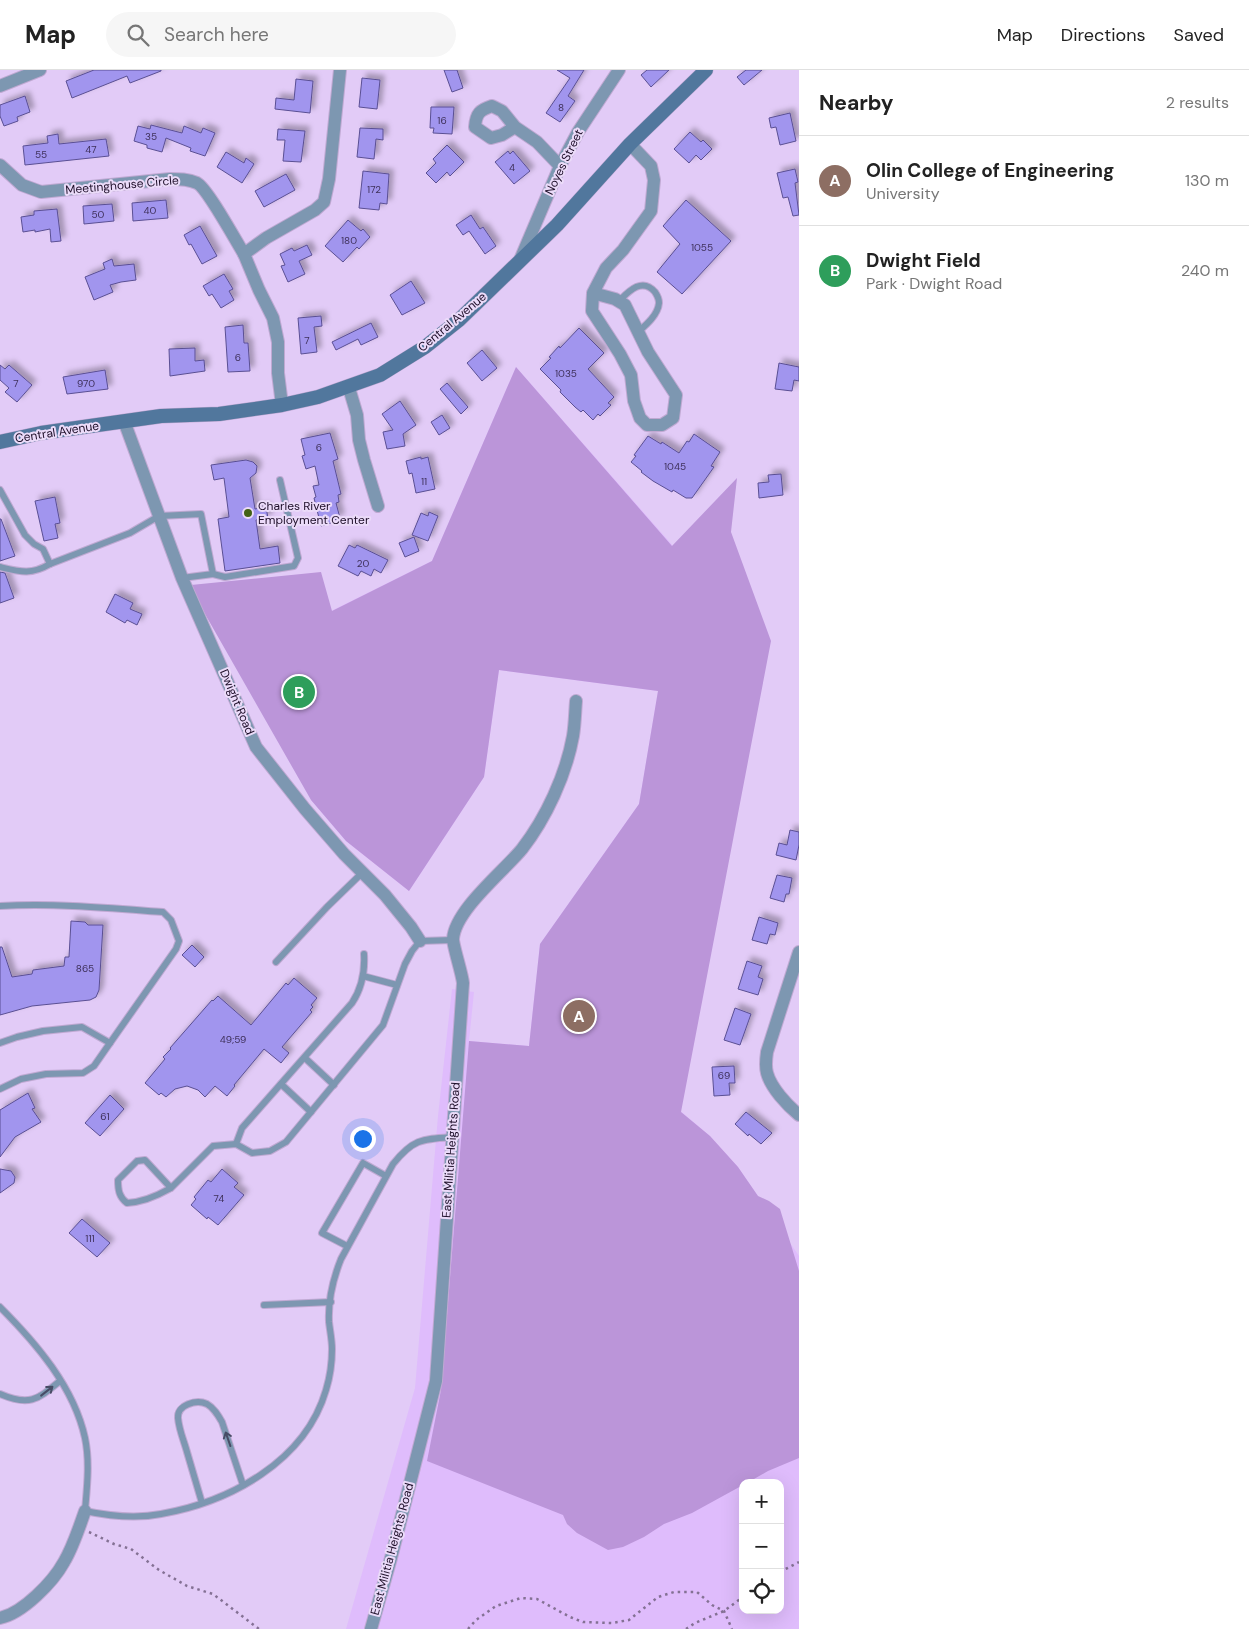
<!DOCTYPE html>
<meta charset="utf-8">
<style>
body{margin:0;font-family:"DM Sans",sans-serif;background:#f6f6f6;color:#222}
.controls{position:absolute;right:15px;bottom:15px;display:grid;overflow:hidden;border-radius:10px;box-shadow:0 5px 20px #0002}
.controls button{width:45px;height:45px;display:grid;place-items:center;padding:0;border:0;border-bottom:1px solid #e0e0e0;background:#fff;color:#222;font:25px sans-serif}
.you{position:absolute;left:362px;top:1068px;width:18px;height:18px;margin:-12px;border:4px solid #fff;border-radius:50%;background:#1a73e8;box-shadow:0 0 0 8px #1a73e833}
.badge{display:grid;place-items:center;width:32px;height:32px;border-radius:50%;background:#436215;color:#fff;font-size:16px;font-weight:700}
.pin{position:absolute;translate:-50% -50%;border:2px solid #fff;box-shadow:0 1px 5px #0006}
.list{margin:0;padding:0;list-style:none}
h2{display:flex;justify-content:space-between;align-items:center;height:65px;margin:0;padding:0 20px;font-size:21px}
h2 small{font-size:16px;font-weight:400;color:#767676}
.list li{display:grid;grid-template-columns:32px 1fr auto;gap:15px;align-items:center;box-sizing:border-box;height:90px;padding:0 20px;border-top:1px solid #e0e0e0}
.list b{display:block;font-size:19px;white-space:nowrap}
.list p{margin:0;font-size:16px;white-space:nowrap;color:#767676}
.list em{font-size:16px;font-style:normal;color:#767676}
.icon{flex:none;width:28px;height:28px;fill:none;stroke:currentColor;stroke-width:2;stroke-linecap:round;stroke-linejoin:round}
.map{position:relative;flex:none;width:799px;height:1559px;overflow:hidden}
header{display:flex;align-items:center;gap:30px;box-sizing:border-box;height:70px;padding:0 25px;background:#fff;border-bottom:1px solid #e0e0e0}
header strong{font-size:24px}
nav{display:flex;gap:28px;margin-inline-start:auto;font-size:18px}
.search{width:350px;height:45px;background:#f6f6f6;display:flex;align-items:center;gap:12px;box-sizing:border-box;padding:0 18px;border-radius:28px;color:#767676;font-size:19px}
main{display:flex}
aside{flex:1;background:#fff}
.map>svg:first-child{display:block}
.built{fill:#dfbcfc;fill-rule:evenodd}
.green{fill:#bb95d9}
.building{fill:#a195ee;stroke:#5a4f93;filter:url(#shadow)}
.lines{fill:none;stroke-linecap:round;stroke-linejoin:round}
.service-casing{stroke:#bfa9d2;stroke-width:8}
.minor-casing{stroke:#bfa9d2;stroke-width:14}
.secondary-casing{stroke:#bfa9d2;stroke-width:15}
.path{stroke:#847194;stroke-width:2.5;stroke-dasharray:2.5 4;stroke-linecap:butt}
.service{stroke:#7d97b1;stroke-width:6}
.minor{stroke:#7d97b1;stroke-width:12}
.secondary{stroke:#51779d;stroke-width:14}
.oneway{stroke:#484c66}
.poi-dot{fill:#436215;stroke:#ebdbf9;stroke-width:2}
.labels{text-anchor:middle;stroke-width:4;stroke-linejoin:round;paint-order:stroke}
.number-label{font-size:10px;fill:#3e305a}
.street-label{font-size:12px;fill:#1d0e28;stroke:#ebdbf9}
.poi-label{font-size:12px;fill:#1d0e28;stroke:#ebdbf9;text-anchor:start}
</style>
<header>
<strong>Map</strong>
<div class="search"><svg class="icon" aria-label="search" viewBox="0 0 24 24"><circle cx="10" cy="10" r="6"/><path d="M15 15l6 6"/></svg>Search here</div>
<nav><a>Map</a><a>Directions</a><a>Saved</a></nav>
</header>
<main>
<div class="map">
<svg width="799" height="1559" viewBox="0 0 799 1559">
<defs>
<filter id="shadow"><feDropShadow dx="4.5" dy="-4.5" stdDeviation="2.5" flood-color="#0004"/></filter>
</defs>
<rect width="100%" height="100%" fill="#e2cbf7"/>
<path class="built" d="M516,297L710,518L618,988L710,1066L738,1097L799,1186V1559H346L415,1318L438,1046L452,919L474,922L469,971L529,976L540,874L639,734L658,621L499,600L484,707L409,821L346,771L311,730L363,701L331,541L432,491ZM743,1413H780V1540H743Z"/>
<polygon class="green" points="516,297 672,476 737,408 731,462 771,571 681,1042 710,1066 738,1097 758,1126 769,1131 780,1139 799,1201 799,1388 768,1401 747,1413 743,1413 743,1415 692,1443 664,1454 644,1467 623,1477 608,1480 577,1463 567,1454 563,1445 427,1391 441,1320 469,971 529,976 540,874 639,734 658,621 499,600 484,707 409,821 346,771 311,730 205,544 191,515 321,502 332,541 432,491"/>
<g class="building">
<polygon points="94,0 161,0 161,1 130,13 127,6 72,28 66,11"/>
<polygon points="444,0 457,0 463,18 452,22"/>
<polygon points="557,0 584,0 568,26 575,31 560,52 546,43 570,8"/>
<polygon points="647,0 669,0 651,17 641,5"/>
<polygon points="746,0 762,0 744,15 737,7"/>
<polygon points="362,8 380,10 377,39 359,37"/>
<polygon points="296,9 313,11 310,43 275,39 276,28 294,30"/>
<polygon points="25,26 30,42 17,47 18,51 4,56 0,46 0,35"/>
<polygon points="431,37 454,37 452,64 433,63 434,58 430,58"/>
<polygon points="790,43 796,71 780,75 776,57 771,58 769,48"/>
<polygon points="151,55 182,63 184,56 201,63 203,58 215,63 205,86 190,81 191,78 166,68 162,82 147,78 147,75 134,71 138,56 150,59"/>
<polygon points="360,58 383,59 383,70 376,69 374,89 357,87"/>
<polygon points="278,59 305,61 301,92 283,91 285,70 277,70"/>
<polygon points="690,62 701,72 703,70 712,79 701,90 696,85 689,93 674,79"/>
<polygon points="58,64 59,74 106,69 109,86 25,95 23,76 48,73 47,66"/>
<polygon points="447,75 464,92 450,106 447,102 436,113 426,103 436,93 433,89"/>
<polygon points="508,81 510,84 513,81 530,101 514,114 495,92"/>
<polygon points="226,82 244,93 246,88 254,94 242,113 217,97"/>
<polygon points="795,99 798,112 795,113 799,145 793,146 788,127 783,128 777,103"/>
<polygon points="363,101 389,104 387,134 380,133 379,140 359,138"/>
<polygon points="286,104 295,120 264,137 255,121"/>
<polygon points="166,130 168,148 133,151 132,133"/>
<polygon points="686,130 731,171 682,224 657,202 680,174 663,156"/>
<polygon points="112,134 114,151 84,154 83,136"/>
<polygon points="57,139 61,171 51,172 50,159 35,162 35,160 23,162 21,147 34,145 34,141"/>
<polygon points="471,145 480,159 483,157 496,176 485,184 469,161 463,165 456,155"/>
<polygon points="348,150 361,161 363,159 370,167 359,179 357,177 343,192 325,176"/>
<polygon points="200,156 217,186 202,194 191,174 189,175 184,165"/>
<polygon points="307,175 312,185 299,191 305,204 288,212 281,196 285,195 280,184 292,178 294,181"/>
<polygon points="112,189 114,196 134,194 136,210 121,212 110,215 113,222 94,230 85,207 105,199 103,193"/>
<polygon points="224,204 233,219 229,221 234,230 221,238 212,224 209,226 203,216"/>
<polygon points="411,211 425,233 402,245 390,225"/>
<polygon points="321,246 322,256 314,257 317,282 301,284 298,248"/>
<polygon points="371,253 378,267 361,275 358,269 336,280 332,272"/>
<polygon points="243,255 244,273 248,273 250,301 228,302 225,257"/>
<polygon points="579,258 604,283 588,299 614,327 608,333 611,335 600,346 598,344 593,350 583,340 581,342 575,337 560,322 561,320 540,299 551,288 549,287 559,276 560,278"/>
<polygon points="195,278 195,291 204,290 205,301 170,306 169,279"/>
<polygon points="482,280 497,298 482,311 467,293"/>
<polygon points="779,293 799,297 799,311 794,310 792,321 775,319"/>
<polygon points="0,295 5,299 9,295 32,315 17,332 5,322 9,318 0,310"/>
<polygon points="105,300 108,319 67,324 63,307"/>
<polygon points="447,313 468,337 461,344 440,319"/>
<polygon points="400,331 416,355 403,364 405,376 387,379 383,362 393,360 382,344"/>
<polygon points="442,345 450,358 439,365 431,352"/>
<polygon points="330,363 338,389 333,391 341,424 338,425 339,432 336,433 340,448 331,451 331,453 321,456 314,428 316,427 313,416 319,415 315,396 306,399 302,386 305,385 301,369"/>
<polygon points="694,364 720,382 711,396 714,397 692,428 686,428 673,420 672,422 653,411 641,402 642,401 631,392 636,386 634,385 648,366 661,374 662,372 679,383 687,371 689,372"/>
<polygon points="421,387 421,389 428,387 435,419 416,423 412,403 409,404 406,391"/>
<polygon points="246,390 253,392 257,396 256,403 250,408 255,439 266,437 268,448 256,450 260,479 278,476 280,493 225,501 218,449 229,447 224,408 214,410 211,395"/>
<polygon points="781,404 783,425 759,428 758,413 769,412 768,405"/>
<polygon points="55,427 60,453 55,454 58,468 44,471 35,431"/>
<polygon points="429,442 438,446 428,471 412,465 421,443 428,446"/>
<polygon points="0,449 1,449 15,486 0,491"/>
<polygon points="414,467 419,481 405,487 399,473"/>
<polygon points="349,475 355,478 357,475 388,490 381,503 374,499 371,506 361,501 358,506 338,496"/>
<polygon points="0,502 5,503 14,528 0,533"/>
<polygon points="115,524 133,533 130,539 142,544 137,555 127,550 125,553 106,542"/>
<polygon points="790,760 799,762 799,775 796,790 776,785 779,773 787,775"/>
<polygon points="777,805 792,808 789,824 786,824 784,832 770,828"/>
<polygon points="759,847 778,853 775,865 770,864 767,874 752,870"/>
<polygon points="71,851 85,852 88,855 103,855 99,920 96,927 90,930 32,936 0,945 0,877 2,877 12,907 32,904 33,900 64,896 65,887 69,887"/>
<polygon points="192,875 204,887 195,897 182,885"/>
<polygon points="747,891 762,896 758,907 763,909 758,925 738,919"/>
<polygon points="294,908 317,928 311,935 313,937 310,940 312,942 282,977 289,983 281,993 264,979 234,1015 235,1016 227,1026 215,1016 205,1027 198,1020 187,1016 175,1019 166,1027 161,1023 159,1025 145,1013 165,989 163,987 171,979 170,978 212,930 213,931 218,926 251,955 286,913 288,915"/>
<polygon points="735,938 751,944 740,975 724,970"/>
<polygon points="734,996 735,1013 729,1013 730,1025 714,1026 712,997"/>
<polygon points="28,1023 35,1038 32,1039 41,1052 15,1067 0,1087 0,1040"/>
<polygon points="110,1025 124,1039 100,1066 85,1053"/>
<polygon points="746,1042 772,1063 761,1074 749,1064 748,1066 735,1054"/>
<polygon points="0,1099 11,1101 15,1107 14,1113 0,1123"/>
<polygon points="222,1099 238,1113 234,1117 244,1125 218,1155 208,1147 207,1149 191,1135 196,1129 194,1127 208,1110 211,1112"/>
<polygon points="82,1149 110,1173 97,1187 69,1163"/>
</g>
<g class="lines">
<defs>
<g id="service">
<path d="M619,231C629,221 642,207 655,222C657,225 659,229 659,233C658,245 646,255 638,262"/>
<polyline points="0,420 25,465 34,474 43,479 50,494 130,463 159,446 201,444 213,504 182,508"/>
<path d="M0,497C21,502 31,505 50,494"/>
<polyline points="213,504 225,507 294,496 298,488 280,410"/>
<path d="M0,836C55,833 109,838 163,842L171,850L179,871L176,879L110,973L82,957L43,961L17,967L0,973"/>
<polyline points="276,892 327,837 362,803"/>
<polyline points="363,906 397,915"/>
<polyline points="305,988 334,1015"/>
<polyline points="281,1014 311,1042"/>
<polyline points="0,1019 21,1009 46,1004 83,1003 94,996 110,973"/>
<path d="M236,1074L242,1058L352,933C362,918 365,901 364,884"/>
<path d="M171,1118L145,1090L137,1091L118,1110C118,1120 119,1127 127,1133C143,1132 155,1127 169,1119L171,1118L213,1076L236,1074L252,1083L270,1081L286,1072L383,955L405,894L412,881L420,871L453,870"/>
<polyline points="347,1176 322,1163 363,1093 386,1106"/>
<polyline points="264,1235 331,1232"/>
<path d="M0,1237C36,1273 74,1317 85,1368C90,1392 87,1417 85,1441C109,1446 136,1449 161,1444C229,1432 305,1392 326,1320C330,1307 332,1293 332,1279C332,1270 330,1261 329,1252C328,1231 333,1209 341,1189L393,1094C413,1069 422,1069 452,1067"/>
<path d="M0,1324C30,1337 38,1329 60,1311"/>
<path d="M202,1433C197,1416 192,1399 187,1382C184,1371 179,1360 178,1348C177,1335 196,1329 207,1334C214,1338 218,1345 222,1352L243,1415"/>
</g>
<g id="minor">
<polyline points="0,16 40,0"/>
<path d="M515,57L502,41L492,36C480,40 476,43 475,57L491,68L502,65L515,57L537,72L560,96"/>
<path d="M0,95L22,115L41,122L170,109C179,109 188,109 197,113C207,118 236,171 244,184"/>
<polyline points="520,190 560,96 578,62 619,0"/>
<polyline points="593,223 592,241 620,284 631,305 634,331 640,348 647,355 662,355 673,348 676,325 648,282 625,235 615,229 593,223 606,198 623,180 651,141 654,110 651,96 630,74"/>
<polyline points="349,318 357,345 359,370 364,390 378,436"/>
<polyline points="282,335 278,303 278,272 273,248 259,220 244,184 266,168 315,140 324,132 329,109 340,0"/>
<polyline points="124,351 182,508 256,677 305,739 344,784 385,825 411,857 420,871"/>
<path d="M799,882L767,982C766,989 765,996 767,1003C771,1018 787,1035 799,1045"/>
<path d="M0,1548C23,1543 53,1512 64,1492C73,1477 79,1458 85,1441"/>
<path d="M371,1559L391,1488L436,1311L463,913C462,903 453,876 453,869C455,840 504,801 522,779C546,748 566,705 573,666C575,654 575,643 576,631"/>
</g>
<polyline id="secondary" points="0,372 41,363 161,346 219,344 282,335 318,327 380,305 425,277 459,250 557,155 630,74 706,0"/>
</defs>
<use href="#service" class="service-casing"/>
<use href="#minor" class="minor-casing"/>
<use href="#secondary" class="secondary-casing"/>
<g class="path">
<polyline points="89,1462 114,1474 131,1479 159,1500 187,1516 213,1524 259,1559"/>
<polyline points="780,1502 799,1492"/>
<polyline points="468,1559 476,1550 496,1536 521,1528 537,1529 570,1547 583,1552 612,1553 629,1550 658,1527 674,1522 697,1522 712,1535 724,1541 732,1559"/>
<polyline points="686,1559 695,1553 724,1541 743,1527"/>
</g>
<use href="#service" class="service"/>
<use href="#minor" class="minor"/>
<use href="#secondary" class="secondary"/>
</g>
<defs><path id="oneway-shaft" d="M-6 0H5M1.5-3L5.5 0L1.5 3" fill="none" stroke-width="1.6" stroke-linecap="round" stroke-linejoin="round" transform="scale(1.25)"/></defs>
<g class="oneway">
<use href="#oneway-shaft" transform="translate(47 1321) rotate(-38)"/>
<use href="#oneway-shaft" transform="translate(228 1369) rotate(-109)"/>
</g>
<circle class="poi-dot" cx="248" cy="443" r="5"/>
<g class="labels">
<g class="number-label">
<text x="561" y="41">8</text>
<text x="442" y="54">16</text>
<text x="151" y="70">35</text>
<text x="91" y="83">47</text>
<text x="41" y="88">55</text>
<text x="512" y="101">4</text>
<text x="374" y="123">172</text>
<text x="150" y="144">40</text>
<text x="98" y="148">50</text>
<text x="349" y="174">180</text>
<text x="702" y="181">1055</text>
<text x="307" y="274">7</text>
<text x="238" y="291">6</text>
<text x="566" y="307">1035</text>
<text x="16" y="317">7</text>
<text x="86" y="317">970</text>
<text x="319" y="381">6</text>
<text x="675" y="400">1045</text>
<text x="424" y="415">11</text>
<text x="363" y="497">20</text>
<text x="85" y="902">865</text>
<text x="233" y="973">49;59</text>
<text x="724" y="1009">69</text>
<text x="105" y="1050">61</text>
<text x="219" y="1132">74</text>
<text x="90" y="1172">111</text>
</g>
<g class="street-label">
<text transform="translate(564 92) rotate(-64)" y="4">Noyes Street</text>
<text transform="translate(122 115) rotate(-5)" y="4">Meetinghouse Circle</text>
<text transform="translate(452 252) rotate(-40)" y="4">Central Avenue</text>
<text transform="translate(57 362) rotate(-9)" y="4">Central Avenue</text>
<text transform="translate(237 632) rotate(67)" y="4">Dwight Road</text>
<text transform="translate(451 1080) rotate(-86)" y="4">East Militia Heights Road</text>
<text transform="translate(392 1479) rotate(-75)" y="4">East Militia Heights Road</text>
</g>
<g class="poi-label">
<text x="258" y="440">Charles River<tspan x="258" dy="14">Employment Center</tspan></text>
</g>
</g>
</svg>
<div class="controls">
<button>+</button>
<button>−</button>
<button><svg class="icon" aria-label="locate" viewBox="0 0 24 24"><circle cx="12" cy="12" r="6"/><path d="M12 2v4M12 18v4M2 12h4M18 12h4"/></svg></button>
</div>
<div class="you"></div>
<div class="pin badge" style="left:579px;top:946px;background:#8d6e63">A</div>
<div class="pin badge" style="left:299px;top:622px;background:#2e9e5b">B</div>
</div>
<aside>
<h2>Nearby<small>2 results</small></h2>
<ul class="list">
<li><span class="badge" style="background:#8d6e63">A</span><div><b>Olin College of Engineering</b><p>University</p></div><em>130 m</em></li>
<li><span class="badge" style="background:#2e9e5b">B</span><div><b>Dwight Field</b><p>Park · Dwight Road</p></div><em>240 m</em></li>
</ul>
</aside>
</main>
